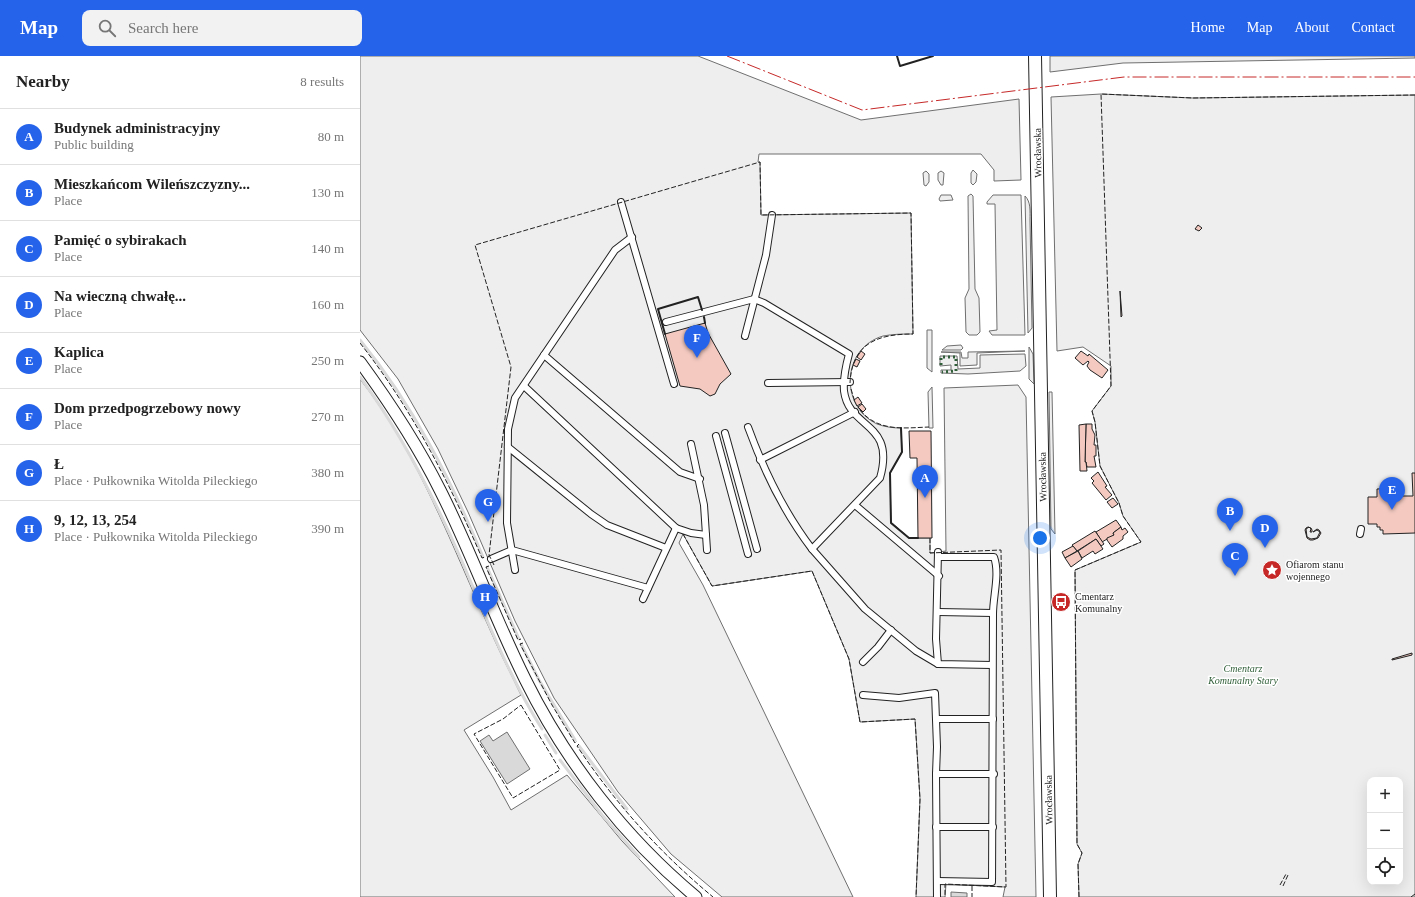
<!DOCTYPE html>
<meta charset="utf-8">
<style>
body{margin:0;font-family:"Times New Roman",serif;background:#f2f2f2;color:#222}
.controls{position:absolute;right:12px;bottom:12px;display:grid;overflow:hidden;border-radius:8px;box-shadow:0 4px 16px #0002}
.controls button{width:36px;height:36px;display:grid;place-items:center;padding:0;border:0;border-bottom:1px solid #e0e0e0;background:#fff;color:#222;font:20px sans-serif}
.you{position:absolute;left:680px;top:482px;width:14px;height:14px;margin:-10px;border:3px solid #fff;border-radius:50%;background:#1a73e8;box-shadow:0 0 0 6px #1a73e833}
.badge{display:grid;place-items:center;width:26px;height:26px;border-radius:50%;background:#2563eb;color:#fff;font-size:13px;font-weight:700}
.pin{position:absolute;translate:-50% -33px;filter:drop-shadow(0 1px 2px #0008)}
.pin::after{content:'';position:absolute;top:21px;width:14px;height:12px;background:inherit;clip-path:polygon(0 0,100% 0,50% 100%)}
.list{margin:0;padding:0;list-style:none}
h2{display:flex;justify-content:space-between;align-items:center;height:52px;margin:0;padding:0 16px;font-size:17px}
h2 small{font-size:13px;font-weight:400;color:#767676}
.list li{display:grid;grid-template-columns:26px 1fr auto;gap:12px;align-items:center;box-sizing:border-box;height:56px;padding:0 16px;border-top:1px solid #e0e0e0}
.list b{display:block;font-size:15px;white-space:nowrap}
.list p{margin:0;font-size:13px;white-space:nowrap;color:#767676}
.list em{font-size:13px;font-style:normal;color:#767676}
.icon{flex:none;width:22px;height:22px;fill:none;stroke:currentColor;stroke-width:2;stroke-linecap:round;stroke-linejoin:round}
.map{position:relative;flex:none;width:1055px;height:841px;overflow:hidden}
header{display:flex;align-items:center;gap:24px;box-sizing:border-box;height:56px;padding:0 20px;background:#2563eb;color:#fff}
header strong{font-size:19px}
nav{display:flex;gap:22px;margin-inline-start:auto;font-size:14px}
.search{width:280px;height:36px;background:#f2f2f2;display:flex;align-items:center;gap:10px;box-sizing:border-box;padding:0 14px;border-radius:8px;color:#767676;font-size:15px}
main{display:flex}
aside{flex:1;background:#fff}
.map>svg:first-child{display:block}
.green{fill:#eee;stroke:#6f6f6f;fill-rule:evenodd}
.water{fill:#d9d9d9;stroke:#6f6f6f}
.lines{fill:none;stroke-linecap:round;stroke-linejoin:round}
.stream{stroke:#d9d9d9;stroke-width:3}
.building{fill:#f3c9c0;stroke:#222}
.pedestrian-casing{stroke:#222;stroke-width:8}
.tertiary-casing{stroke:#222;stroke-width:13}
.secondary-casing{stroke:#222;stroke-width:14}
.pedestrian{stroke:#fff;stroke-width:6}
.tertiary{stroke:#fff;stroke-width:11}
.secondary{stroke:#fff;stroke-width:12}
.hedge{stroke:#2f5e38;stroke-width:3;stroke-dasharray:2 3;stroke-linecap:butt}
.fence{stroke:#222;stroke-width:1;stroke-dasharray:5 2;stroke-linecap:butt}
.wall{stroke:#222;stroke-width:2}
.power{stroke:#c62828;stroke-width:1;stroke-dasharray:14 3 2 3;stroke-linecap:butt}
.labels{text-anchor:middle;stroke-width:3;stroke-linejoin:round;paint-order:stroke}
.street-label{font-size:10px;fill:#222;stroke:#fff}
.poi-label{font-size:10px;fill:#222;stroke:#fff;text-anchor:start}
.park-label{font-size:10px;font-style:italic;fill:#2f5e38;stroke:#fff}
</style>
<header>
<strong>Map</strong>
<div class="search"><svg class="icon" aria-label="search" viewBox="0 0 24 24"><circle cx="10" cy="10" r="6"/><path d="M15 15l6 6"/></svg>Search here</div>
<nav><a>Home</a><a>Map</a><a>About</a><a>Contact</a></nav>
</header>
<main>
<aside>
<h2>Nearby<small>8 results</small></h2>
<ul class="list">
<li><span class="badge">A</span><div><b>Budynek administracyjny</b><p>Public building</p></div><em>80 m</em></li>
<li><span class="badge">B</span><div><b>Mieszkańcom Wileńszczyzny...</b><p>Place</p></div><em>130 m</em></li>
<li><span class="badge">C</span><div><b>Pamięć o sybirakach</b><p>Place</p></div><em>140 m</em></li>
<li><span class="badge">D</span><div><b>Na wieczną chwałę...</b><p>Place</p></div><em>160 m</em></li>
<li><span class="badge">E</span><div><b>Kaplica</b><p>Place</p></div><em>250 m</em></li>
<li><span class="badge">F</span><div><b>Dom przedpogrzebowy nowy</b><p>Place</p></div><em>270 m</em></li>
<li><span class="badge">G</span><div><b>Ł</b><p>Place · Pułkownika Witolda Pileckiego</p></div><em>380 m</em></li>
<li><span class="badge">H</span><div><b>9, 12, 13, 254</b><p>Place · Pułkownika Witolda Pileckiego</p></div><em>390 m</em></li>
</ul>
</aside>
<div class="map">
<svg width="1055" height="841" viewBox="0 0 1055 841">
<rect width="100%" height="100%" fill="#fff"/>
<g class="green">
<path d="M0,0H338L501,64L659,43L661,124L634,125V114L621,98H399L398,106H400L401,159L551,157L553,278C543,278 533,278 523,280C482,292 479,350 517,368C525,371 533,372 541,372L542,396L530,417L531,466L549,482H570V497L586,495L584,332L658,329L666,341L676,841H643L645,831L586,828L585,841H556L560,743L555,663L500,666L489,603L452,515L352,530L323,478L319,487L343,529L493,841H362L311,798L258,736L194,642L155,565L108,456L78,393L38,323L0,274Z"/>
<polygon points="690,0 1055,0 1055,2 763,7 690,16"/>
<path d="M741,38L833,42L1055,39V841H719L718,808L722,797L717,788L715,514L781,486L763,460L759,447L740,410L735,366L732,355L751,330V310L723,291L697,295L691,41ZM1010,724H1040V826H1010Z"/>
<polygon points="613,114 617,118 616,126 613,129 611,127 611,117"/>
<polygon points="566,115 569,118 569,126 566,130 564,129 563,117"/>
<polygon points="581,115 584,117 583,129 581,129 578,124 578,117"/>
<polygon points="611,138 613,140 615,233 619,242 620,276 617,279 609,279 606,276 605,242 609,233 608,140"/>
<polygon points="581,139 591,139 593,144 580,145 579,143"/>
<polygon points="633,139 661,139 665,279 632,279 629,275 637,274 635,148 627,148 627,146"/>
<path d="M665,140C671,146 670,155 670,164L672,272L668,277Z"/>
<polygon points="567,274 572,274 572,316 567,312"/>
<polygon points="601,289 603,292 601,294 582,294 587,290"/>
<polygon points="669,291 673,298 674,328 669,323"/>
<polygon points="665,295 617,297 617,309 600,310 600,297 581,296 601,296 602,302 608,302 608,296"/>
<polygon points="665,298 666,310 660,315 608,318 581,317 581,314 591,314 591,309 580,310 580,300 597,300 598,313 620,312 620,299"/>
<path d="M0,323C59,399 92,490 131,576C140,597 151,618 161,639L104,674L133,721L151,754L207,719L262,785L315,841H0Z"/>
<polygon points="572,331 573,372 569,372 568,336"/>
<polygon points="689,336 692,336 695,478 691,473"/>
</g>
<g class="water">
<polygon points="147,676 170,713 147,728 120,685 129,679 133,685"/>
<polygon points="591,836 607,837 607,841 591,841"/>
</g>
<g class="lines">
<g class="stream">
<path d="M0,284C53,349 91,424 123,501"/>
<path d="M0,321C41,377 73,439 101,503C126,561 148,619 182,673"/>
<polyline points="127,511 159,583"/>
<polyline points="161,588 179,624 215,684"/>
<polyline points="185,679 196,697"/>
<polyline points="219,690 267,753"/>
<polyline points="200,704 242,759 279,801"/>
</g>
</g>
<g class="building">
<polygon points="838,169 842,172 839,175 835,173"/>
<polygon points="760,235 762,260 761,261"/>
<polygon points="345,267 348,277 371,318 360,328 355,338 350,340 340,333 320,330 305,278"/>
<polygon points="501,295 505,298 501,304 497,301"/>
<polygon points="721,295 728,300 729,298 748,314 742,322 730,314 727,310 729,306 728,305 723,309 715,302"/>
<polygon points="496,303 500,305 497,311 493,309"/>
<polygon points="498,341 502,347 497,350 494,344"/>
<polygon points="502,348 506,353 503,356 498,351"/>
<polygon points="726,368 732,368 732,373 735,379 734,389 736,389 736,400 734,400 736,411 727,411 726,406 725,406"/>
<polygon points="726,368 725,406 726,406 727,415 720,415 719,369"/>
<polygon points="549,375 571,375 572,482 558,482 557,402 550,402"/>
<polygon points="738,416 747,430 745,431 752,439 746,444 732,427 734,425 731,422"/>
<polygon points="1052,417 1055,417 1055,477 1023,478 1023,474 1020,474 1020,471 1017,471 1017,468 1008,468 1008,441 1017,441 1017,433 1035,432 1035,440 1053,440"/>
<polygon points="753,442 758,448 752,452 747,446"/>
<polygon points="756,464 761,471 753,477 754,479 742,486 736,476"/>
<polygon points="761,471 762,474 765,472 768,476 763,480 763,483 752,491 747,484 747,482 754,479 753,477"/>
<polygon points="948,471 951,472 952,474 952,476 950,476 951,473 949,471 946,473 947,481 951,483 957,482 960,476 957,474 953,476 957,473 959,474 961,477 958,482 953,484 950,484 947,482 945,474 946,472"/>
<polygon points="735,475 744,488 741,490 736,483 717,495 712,489"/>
<polygon points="736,483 743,493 735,498 733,495 722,502 718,495"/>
<polygon points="713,490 717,495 705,502 702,496"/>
<polygon points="718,495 722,503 711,511 705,502"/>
<polygon points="1052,597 1052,599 1032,604 1032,603"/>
</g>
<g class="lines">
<defs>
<g id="pedestrian">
<polyline points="261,146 314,328"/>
<path d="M306,266L394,243L404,247L489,298C486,309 483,323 484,335C489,374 536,365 520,422L452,493C423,455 404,415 388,371"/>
<polyline points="385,280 406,199 412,159"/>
<polyline points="184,299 320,416 340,423"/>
<polyline points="408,327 490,326"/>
<polyline points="164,330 316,472"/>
<polyline points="365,377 397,493"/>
<polyline points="356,380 388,498"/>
<polyline points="331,388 344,449 347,494"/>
<polyline points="148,391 231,458 247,469 306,492"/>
<polyline points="400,404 495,356"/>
<polyline points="495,449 579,520"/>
<polyline points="1000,478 1001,473"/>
<polyline points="452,493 505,553 556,595 578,608 632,609"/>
<polyline points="131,503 152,494 288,532"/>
<polyline points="155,514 147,467 148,373 155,342 255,194 272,181"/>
<polyline points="283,543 316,472 331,477 346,479"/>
<polyline points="578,556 633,557"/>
<polyline points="503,606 518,591 531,574"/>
<polyline points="578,608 576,583 578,496"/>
<polyline points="503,639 539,642 575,637 577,691 576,718 577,841"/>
<polyline points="577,663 633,663"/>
<polyline points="576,718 634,718"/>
<polyline points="576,771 633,771"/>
<path d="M577,825L632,826C633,737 632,648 633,558C633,540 640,518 634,501H579"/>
</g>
<path id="tertiary" d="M0,306C30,347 57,388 80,434C111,495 134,561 165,623C206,706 265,782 336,841"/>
<polyline id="secondary" points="675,0 690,841"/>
</defs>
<use href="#pedestrian" class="pedestrian-casing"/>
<use href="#tertiary" class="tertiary-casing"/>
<use href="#secondary" class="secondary-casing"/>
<use href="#pedestrian" class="pedestrian"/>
<use href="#tertiary" class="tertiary"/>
<use href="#secondary" class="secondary"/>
<polyline class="hedge" points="581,309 581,301 596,301 596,315 582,316"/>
<g class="fence">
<path d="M0,287C52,353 89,426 122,502L125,501"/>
<polyline points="491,333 495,346"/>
<path d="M500,354C518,376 544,372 569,371"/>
<polyline points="323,478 352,530 452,515 489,603 500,666 555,663 560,743 556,841"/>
<polyline points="570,482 570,497 641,494 646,831 585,828 585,841"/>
<path d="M134,509L129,499L151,311L115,189L400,106L401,159L551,157L553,278C518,278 492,287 490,327"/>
<polyline points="129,510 126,511 158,584 161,583"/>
<polyline points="163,587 160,588 192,649 215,687 217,685"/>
<polygon points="161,649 200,714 153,742 114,678 143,663"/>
<path d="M219,688L217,690C255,747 300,797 353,841"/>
<polyline points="920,829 926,818"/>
<polyline points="612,830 612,841"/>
<polyline points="923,830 928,819"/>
<polyline points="719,841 718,808 722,797 717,788 715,514 781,486 763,460 759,447 740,410 735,366 732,355 751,330 741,38 833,42 1055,39"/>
<polyline points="1051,841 1055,838"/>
</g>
<g class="wall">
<polyline points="537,0 540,10 573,0"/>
<polyline points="344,261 345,267"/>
<polyline points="305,278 298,253 338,241 342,254"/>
<polyline points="541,372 542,396 530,417 531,467 549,482 558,482"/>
</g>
<polyline class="power" points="367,0 502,54 764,21 1055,21"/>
</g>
<defs>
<symbol id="sight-disc" viewBox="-11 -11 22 22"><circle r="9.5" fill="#c62828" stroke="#fff"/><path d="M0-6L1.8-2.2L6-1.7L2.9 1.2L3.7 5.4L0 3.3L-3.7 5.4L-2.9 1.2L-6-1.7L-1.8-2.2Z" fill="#fff"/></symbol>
<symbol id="bus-disc" viewBox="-11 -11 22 22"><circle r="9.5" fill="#c62828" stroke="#fff"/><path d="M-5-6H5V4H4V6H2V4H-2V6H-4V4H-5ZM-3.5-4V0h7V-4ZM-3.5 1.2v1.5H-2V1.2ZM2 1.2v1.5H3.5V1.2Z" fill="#fff"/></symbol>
</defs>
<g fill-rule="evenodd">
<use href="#sight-disc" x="901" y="503" width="22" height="22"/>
<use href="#bus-disc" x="690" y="535" width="22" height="22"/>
</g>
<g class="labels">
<g class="street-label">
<text transform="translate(677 97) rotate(-91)" y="4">Wrocławska</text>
<text transform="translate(682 421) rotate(-91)" y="4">Wrocławska</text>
<text transform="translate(688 744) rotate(-91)" y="4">Wrocławska</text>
</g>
<g class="poi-label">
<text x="926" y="512">Ofiarom stanu<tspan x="926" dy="12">wojennego</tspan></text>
<text x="715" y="544">Cmentarz<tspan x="715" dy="12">Komunalny</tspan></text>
</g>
<g class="park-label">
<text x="883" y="616">Cmentarz<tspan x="883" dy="12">Komunalny Stary</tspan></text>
</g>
</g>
</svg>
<div class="controls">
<button>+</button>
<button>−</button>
<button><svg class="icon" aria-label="locate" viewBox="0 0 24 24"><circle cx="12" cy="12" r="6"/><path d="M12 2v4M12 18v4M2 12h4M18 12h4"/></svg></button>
</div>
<div class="you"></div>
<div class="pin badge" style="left:565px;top:442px">A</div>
<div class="pin badge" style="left:870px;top:475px">B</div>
<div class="pin badge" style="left:875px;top:520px">C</div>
<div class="pin badge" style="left:905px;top:492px">D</div>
<div class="pin badge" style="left:1032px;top:454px">E</div>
<div class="pin badge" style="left:337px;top:302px">F</div>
<div class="pin badge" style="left:128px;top:466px">G</div>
<div class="pin badge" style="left:125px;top:561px">H</div>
</div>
</main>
